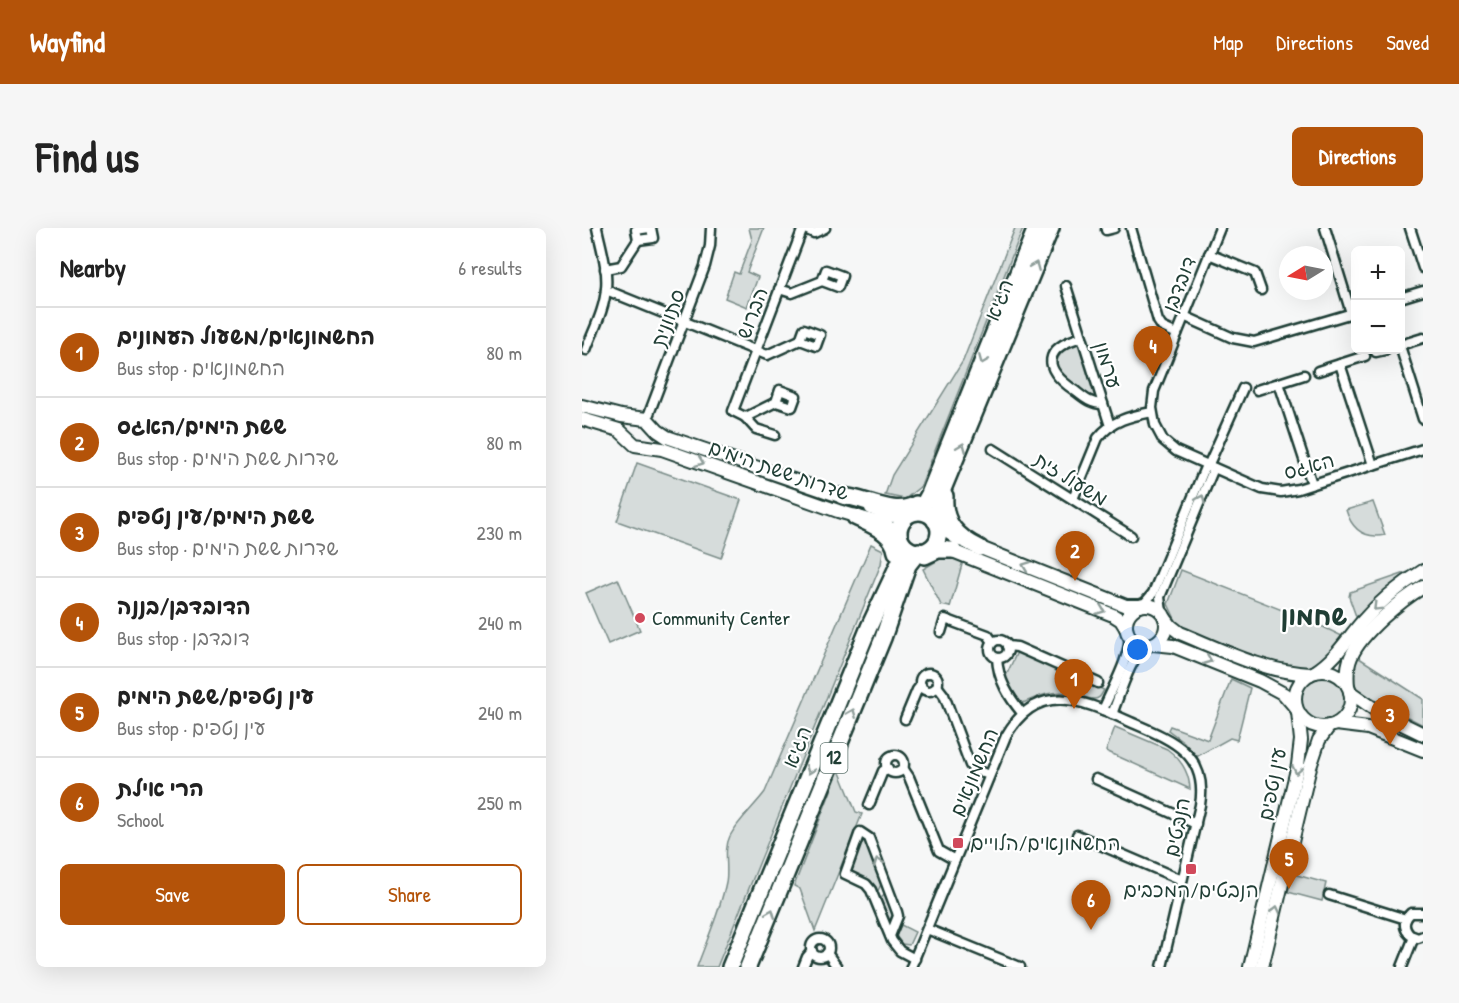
<!DOCTYPE html>
<meta charset="utf-8">
<style>
body{margin:0;font-family:"Patrick Hand","Playpen Sans Hebrew",sans-serif;background:#f6f6f6;color:#222}
.controls{position:absolute;right:18px;top:18px;display:grid;overflow:hidden;border-radius:9px;box-shadow:0 6px 24px #0002}
.controls button{width:54px;height:54px;display:grid;place-items:center;padding:0;border:0;border-bottom:2px solid #e0e0e0;background:#fff;color:#222;font:30px sans-serif}
.compass{position:absolute;left:697px;top:18px;width:54px;height:54px;border-radius:50%;background:#fff;box-shadow:0 6px 24px #0002;rotate:260deg}
.you{position:absolute;left:556px;top:422px;width:21px;height:21px;margin:-15px;border:4px solid #fff;border-radius:50%;background:#1a73e8;box-shadow:0 0 0 9px #1a73e833}
.badge{display:grid;place-items:center;width:39px;height:39px;border-radius:50%;background:#b45309;color:#fff;font-size:20px;font-weight:700}
.pin{position:absolute;translate:-50% -50px;filter:drop-shadow(0 2px 3px #0008)}
.pin::after{content:'';position:absolute;top:32px;width:21px;height:18px;background:inherit;clip-path:polygon(0 0,100% 0,50% 100%)}
.list{margin:0;padding:0;list-style:none}
h2{display:flex;justify-content:space-between;align-items:center;height:78px;margin:0;padding:0 24px;font-size:26px}
h2 small{font-size:20px;font-weight:400;color:#767676}
.list li{display:grid;grid-template-columns:39px 1fr auto;gap:18px;align-items:center;box-sizing:border-box;height:90px;padding:0 24px;border-top:2px solid #e0e0e0}
.list b{display:block;font-size:22px;white-space:nowrap}
.list p{margin:0;font-size:20px;white-space:nowrap;color:#767676}
.list em{font-size:20px;font-style:normal;color:#767676}
.actions{display:flex;gap:12px;padding:18px 24px}
.actions a{flex:1;padding:14px 0;border:2px solid #b45309;border-radius:9px;text-align:center;font-size:21px;color:#b45309}
.actions .main{background:#b45309;color:#fff}
.map{position:relative;flex:none;width:841px;height:739px;overflow:hidden;border-radius:9px}
header{display:flex;align-items:center;gap:36px;box-sizing:border-box;height:84px;padding:0 30px;background:#b45309;color:#fff}
header strong{font-size:28px}
nav{display:flex;gap:33px;margin-inline-start:auto;font-size:21px}
.intro{display:flex;align-items:center;justify-content:space-between;box-sizing:border-box;height:144px;padding:0 36px}
h1{margin:0;font-size:42px}
.button{padding:15px 27px;border-radius:9px;background:#b45309;color:#fff;font-size:21px;font-weight:700}
main{display:flex;gap:36px;padding:0 36px}
aside{flex:1;background:#fff;border-radius:9px;box-shadow:0 6px 24px #0002}
.map>svg:first-child{display:block}
.green{fill:#d6dcdb;stroke:#7a8c88;stroke-width:1.5}
.lines{fill:none;stroke-linecap:round;stroke-linejoin:round}
.street-casing{stroke:#1f3d34;stroke-width:13}
.secondary-casing{stroke:#1f3d34;stroke-width:16}
.highway-casing{stroke:#1f3d34;stroke-width:20}
.street{stroke:#fff;stroke-width:8}
.secondary{stroke:#fff;stroke-width:12}
.highway{stroke:#fff;stroke-width:15}
.oneway{stroke:#8f9e9a}
.poi-dot{fill:#d1495b;stroke:#fff;stroke-width:2}
.labels{text-anchor:middle;stroke-width:4.5;stroke-linejoin:round;paint-order:stroke}
.shield{fill:#fff;stroke:#627771;stroke-width:1.5}
.shield-label{font-size:18px;font-weight:bold;fill:#1f3d34}
.street-label{font-size:20px;fill:#1f3d34;stroke:#fff}
.poi-label{font-size:20px;fill:#1f3d34;stroke:#fff;text-anchor:start}
.district-label{font-size:26px;font-weight:bold;fill:#1f3d34;stroke:#fff}
</style>
<header>
<strong>Wayfind</strong>
<nav><a>Map</a><a>Directions</a><a>Saved</a></nav>
</header>
<div class="intro"><h1>Find us</h1><a class="button">Directions</a></div>
<main>
<aside>
<h2>Nearby<small>6 results</small></h2>
<ul class="list">
<li><span class="badge">1</span><div><b>החשמונאים/משעול העמונים</b><p>Bus stop · החשמונאים</p></div><em>80 m</em></li>
<li><span class="badge">2</span><div><b>ששת הימים/האגס</b><p>Bus stop · שדרות ששת הימים</p></div><em>80 m</em></li>
<li><span class="badge">3</span><div><b>ששת הימים/עין נטפים</b><p>Bus stop · שדרות ששת הימים</p></div><em>230 m</em></li>
<li><span class="badge">4</span><div><b>הדובדבן/בננה</b><p>Bus stop · דובדבן</p></div><em>240 m</em></li>
<li><span class="badge">5</span><div><b>עין נטפים/ששת הימים</b><p>Bus stop · עין נטפים</p></div><em>240 m</em></li>
<li><span class="badge">6</span><div><b>הרי אילת</b><p>School</p></div><em>250 m</em></li>
</ul>
<div class="actions"><a class="main">Save</a><a>Share</a></div>
</aside>
<div class="map">
<svg width="841" height="739" viewBox="0 0 841 739">
<rect width="100%" height="100%" fill="#f6f7f7"/>
<filter id="ink" filterUnits="userSpaceOnUse"><feTurbulence type="fractalNoise" baseFrequency=".0167" numOctaves="2"/><feDisplacementMap in="SourceGraphic" scale="12" xChannelSelector="R" yChannelSelector="G"/><feConvolveMatrix kernelMatrix="1 2 1 2 8 2 1 2 1" color-interpolation-filters="sRGB"/></filter>
<g filter="url(#ink)">
<g class="green">
<polygon points="167,0 182,0 165,44 176,49 165,79 143,70 152,44 157,46 170,12"/>
<polygon points="433,0 441,0 339,258 323,271 303,267 310,247 381,133"/>
<path d="M497,115L514,169C501,170 479,148 474,136C477,123 486,119 497,115Z"/>
<polygon points="55,235 159,272 139,330 35,293"/>
<path d="M791,274L803,307C782,311 770,302 764,282Z"/>
<path d="M289,316L301,322L299,336L135,739H115C125,711 138,684 144,654C147,640 141,622 148,608C157,591 172,579 183,564Z"/>
<polygon points="370,330 381,333 368,379 359,377 341,341 358,331"/>
<polygon points="599,342 733,395 762,409 754,422 729,440 695,438 596,397 586,376"/>
<polygon points="832,342 796,369 775,391 767,369 768,364"/>
<polygon points="36,351 58,402 26,416 4,365"/>
<path d="M435,424L522,462C519,467 518,471 512,471C504,471 495,466 488,465C469,462 457,468 441,475L437,473L423,450Z"/>
<path d="M774,428L841,471V497L777,464C768,452 770,442 774,428Z"/>
<circle cx="741" cy="471" r="23"/>
<polygon points="649,451 668,460 655,512 648,510 614,529 602,514 586,502 588,498 626,512"/>
<path d="M533,499L585,521C599,531 607,544 608,561L524,523Z"/>
<polygon points="257,542 274,584 280,586 233,703 218,661 212,658"/>
<polygon points="279,610 286,614 300,654 295,665 289,655 267,644"/>
<polygon points="711,646 744,655 740,673 706,664"/>
<polygon points="304,662 313,686 307,697 298,673"/>
<polygon points="319,697 333,704 327,717 320,716 314,708"/>
</g>
<g class="lines">
<defs>
<g id="street">
<polyline points="221,0 232,5 243,0"/>
<polyline points="549,0 576,93 580,99 595,106"/>
<polyline points="638,0 572,163 570,180 573,197 581,212 594,223 680,261 699,264 716,261 841,221"/>
<polyline points="743,0 769,85"/>
<polyline points="828,0 841,40"/>
<polyline points="524,2 532,0"/>
<polyline points="56,12 71,10 69,0"/>
<polyline points="627,26 673,45 679,62"/>
<polyline points="23,41 39,38 56,12 54,2 67,0"/>
<polyline points="484,58 528,198"/>
<polyline points="197,61 210,65 240,53 256,59 260,48 244,42 240,53"/>
<polyline points="24,62 185,127 218,112 234,118 238,107 222,101 218,112"/>
<polyline points="818,70 841,63"/>
<polyline points="602,88 651,110 672,114 774,84"/>
<path d="M500,109C461,120 460,140 492,162C501,169 508,176 521,176"/>
<polyline points="818,117 841,110"/>
<polyline points="818,118 841,191"/>
<path d="M4,122C11,103 23,81 24,60C26,41 19,19 15,0"/>
<polyline points="794,124 803,122"/>
<polyline points="758,136 791,237"/>
<polyline points="736,143 783,128"/>
<polyline points="697,155 730,256"/>
<polyline points="675,162 722,147"/>
<polyline points="194,174 210,179 214,168 198,162 194,174 166,188 163,189 151,183 221,0"/>
<polyline points="163,189 174,201 193,207"/>
<polyline points="65,191 123,38 128,18 129,0"/>
<polyline points="411,221 549,308"/>
<polyline points="626,238 661,160"/>
<path d="M491,271L516,210C530,192 549,188 570,184"/>
<polyline points="561,377 571,365 624,237"/>
<polyline points="580,384 578,369 632,240"/>
<polyline points="359,404 363,391 406,407 411,414"/>
<circle cx="417" cy="421" r="9"/>
<polyline points="425,418 435,419 516,455"/>
<path d="M415,430C416,452 427,469 440,485"/>
<circle cx="347" cy="454" r="9"/>
<polyline points="355,458 362,467 388,537 391,541 407,547"/>
<path d="M521,482C529,462 550,427 547,406"/>
<path d="M530,486C537,469 550,425 565,417"/>
<polyline points="323,491 335,462 339,457"/>
<circle cx="313" cy="536" r="9"/>
<polyline points="321,540 327,549 357,623 373,632"/>
<polyline points="514,551 614,596"/>
<polyline points="287,577 301,543 306,540"/>
<polyline points="495,607 600,652"/>
<polyline points="747,667 824,691"/>
<path d="M841,685H829C821,692 821,700 828,707L836,710L841,708"/>
<polyline points="345,701 438,739"/>
<polyline points="308,708 316,688 315,684 287,610 278,604 263,646 284,656 289,662 310,713 318,723 333,731"/>
<circle cx="238" cy="720" r="9"/>
<polyline points="245,725 255,739"/>
<polyline points="221,739 225,729 230,723"/>
<path d="M329,739L424,508C455,453 498,471 544,492C585,510 627,523 618,577L580,739"/>
<polyline points="820,739 832,709"/>
</g>
<g id="secondary">
<polyline points="0,178 39,188 65,191 76,203 85,209 267,271"/>
<polyline points="0,191 37,202 53,217 80,221 256,283 304,297 317,307"/>
<polyline points="289,280 308,288 326,287"/>
<polyline points="355,297 376,311 544,378 558,378"/>
<polyline points="363,320 531,387 539,392 544,400"/>
<circle cx="564" cy="397" r="20"/>
<path d="M583,390L589,398L598,405C640,422 682,444 728,446"/>
<polyline points="571,416 591,418 678,453 702,466 714,480"/>
<circle cx="741" cy="471" r="28"/>
<path d="M733,444C754,431 765,411 780,394C798,373 818,357 841,343"/>
<path d="M766,458C765,448 765,438 769,429C779,405 819,372 841,359"/>
<polyline points="768,464 798,485 841,506"/>
<polyline points="754,496 786,500 841,522"/>
<polyline points="668,739 716,537 719,512 716,484"/>
<polyline points="680,739 728,539 737,512 747,498"/>
</g>
<g id="highway">
<path d="M260,268C285,270 312,289 334,276"/>
<path d="M363,268C361,295 375,309 398,320"/>
<polyline points="333,284 341,277 347,266 454,0"/>
<circle cx="337" cy="304" r="20"/>
<path d="M273,289C289,297 311,304 314,324"/>
<polyline points="353,293 357,271 469,0"/>
<polyline points="343,328 356,322 371,322"/>
<polyline points="148,739 287,399 318,333 320,315"/>
<polyline points="166,739 301,410 326,337 337,323"/>
</g>
</defs>
<use href="#street" class="street-casing"/>
<use href="#secondary" class="secondary-casing"/>
<use href="#highway" class="highway-casing"/>
<use href="#street" class="street"/>
<use href="#secondary" class="secondary"/>
<use href="#highway" class="highway"/>
</g>
<defs><path id="oneway-chevron" d="M-2-3.5L2.5 0L-2 3.5" fill="none" stroke-width="1.6" stroke-linecap="round" stroke-linejoin="round" transform="scale(1.5)"/></defs>
<g class="oneway">
<use href="#oneway-chevron" transform="translate(453 38) rotate(-68)"/>
<use href="#oneway-chevron" transform="translate(401 132) rotate(112)"/>
<use href="#oneway-chevron" transform="translate(380 219) rotate(-68)"/>
<use href="#oneway-chevron" transform="translate(118 234) rotate(20)"/>
<use href="#oneway-chevron" transform="translate(619 271) rotate(-67)"/>
<use href="#oneway-chevron" transform="translate(444 338) rotate(-159)"/>
<use href="#oneway-chevron" transform="translate(795 379) rotate(135)"/>
<use href="#oneway-chevron" transform="translate(519 382) rotate(21)"/>
<use href="#oneway-chevron" transform="translate(626 432) rotate(22)"/>
<use href="#oneway-chevron" transform="translate(270 485) rotate(-68)"/>
<use href="#oneway-chevron" transform="translate(228 542) rotate(112)"/>
<use href="#oneway-chevron" transform="translate(715 542) rotate(102)"/>
<use href="#oneway-chevron" transform="translate(296 634) rotate(-111)"/>
<use href="#oneway-chevron" transform="translate(694 682) rotate(-77)"/>
<use href="#oneway-chevron" transform="translate(189 685) rotate(-68)"/>
</g>
</g>
<g class="poi-dot">
<circle cx="58" cy="390" r="6"/>
<rect x="370" y="609" width="12" height="12" rx="3"/>
<rect x="603" y="635" width="12" height="12" rx="3"/>
</g>
<g class="labels">
<rect class="shield" x="238.5" y="515" width="27" height="30" rx="4.5"/>
<g class="shield-label">
<text x="252" y="536">12</text>
</g>
<g class="street-label">
<text transform="translate(597 56) rotate(-68)" y="7">דובדבן</text>
<text transform="translate(417 72) rotate(-68)" y="7">הגיא</text>
<text transform="translate(170 85) rotate(-69)" y="7">הברוש</text>
<text transform="translate(86 90) rotate(-69)" y="7">סתוונית</text>
<text transform="translate(526 137) rotate(73)" y="7">ערמון</text>
<text transform="translate(727 238) rotate(-15)" y="7">האגס</text>
<text transform="translate(197 242) rotate(19)" y="7">שדרות ששת הימים</text>
<text transform="translate(489 251) rotate(32)" y="7">משעול זית</text>
<text transform="translate(215 519) rotate(-68)" y="7">הגיא</text>
<text transform="translate(392 544) rotate(-67)" y="7">החשמונאים</text>
<text transform="translate(690 556) rotate(-79)" y="7">עין נטפים</text>
<text transform="translate(595 599) rotate(-78)" y="7">הנבטים</text>
</g>
<g class="poi-label">
<text x="70" y="397">Community Center</text>
<text x="388" y="622">החשמונאים/הלויים</text>
<text x="609" y="669" text-anchor="middle">הנבטים/המכבים</text>
</g>
<g class="district-label">
<text x="732" y="397">שחמון</text>
</g>
</g>
</svg>
<div class="controls">
<button>+</button>
<button>−</button>
</div>
<svg class="compass" viewBox="-18 -18 36 36"><path d="M0-13l5 13h-10z" fill="#e53935"/><path d="M0 13l5-13h-10z" fill="#767676"/></svg>
<div class="you"></div>
<div class="pin badge" style="left:492px;top:481px">1</div>
<div class="pin badge" style="left:493px;top:353px">2</div>
<div class="pin badge" style="left:808px;top:517px">3</div>
<div class="pin badge" style="left:571px;top:148px">4</div>
<div class="pin badge" style="left:707px;top:661px">5</div>
<div class="pin badge" style="left:509px;top:702px">6</div>
</div>
</main>
